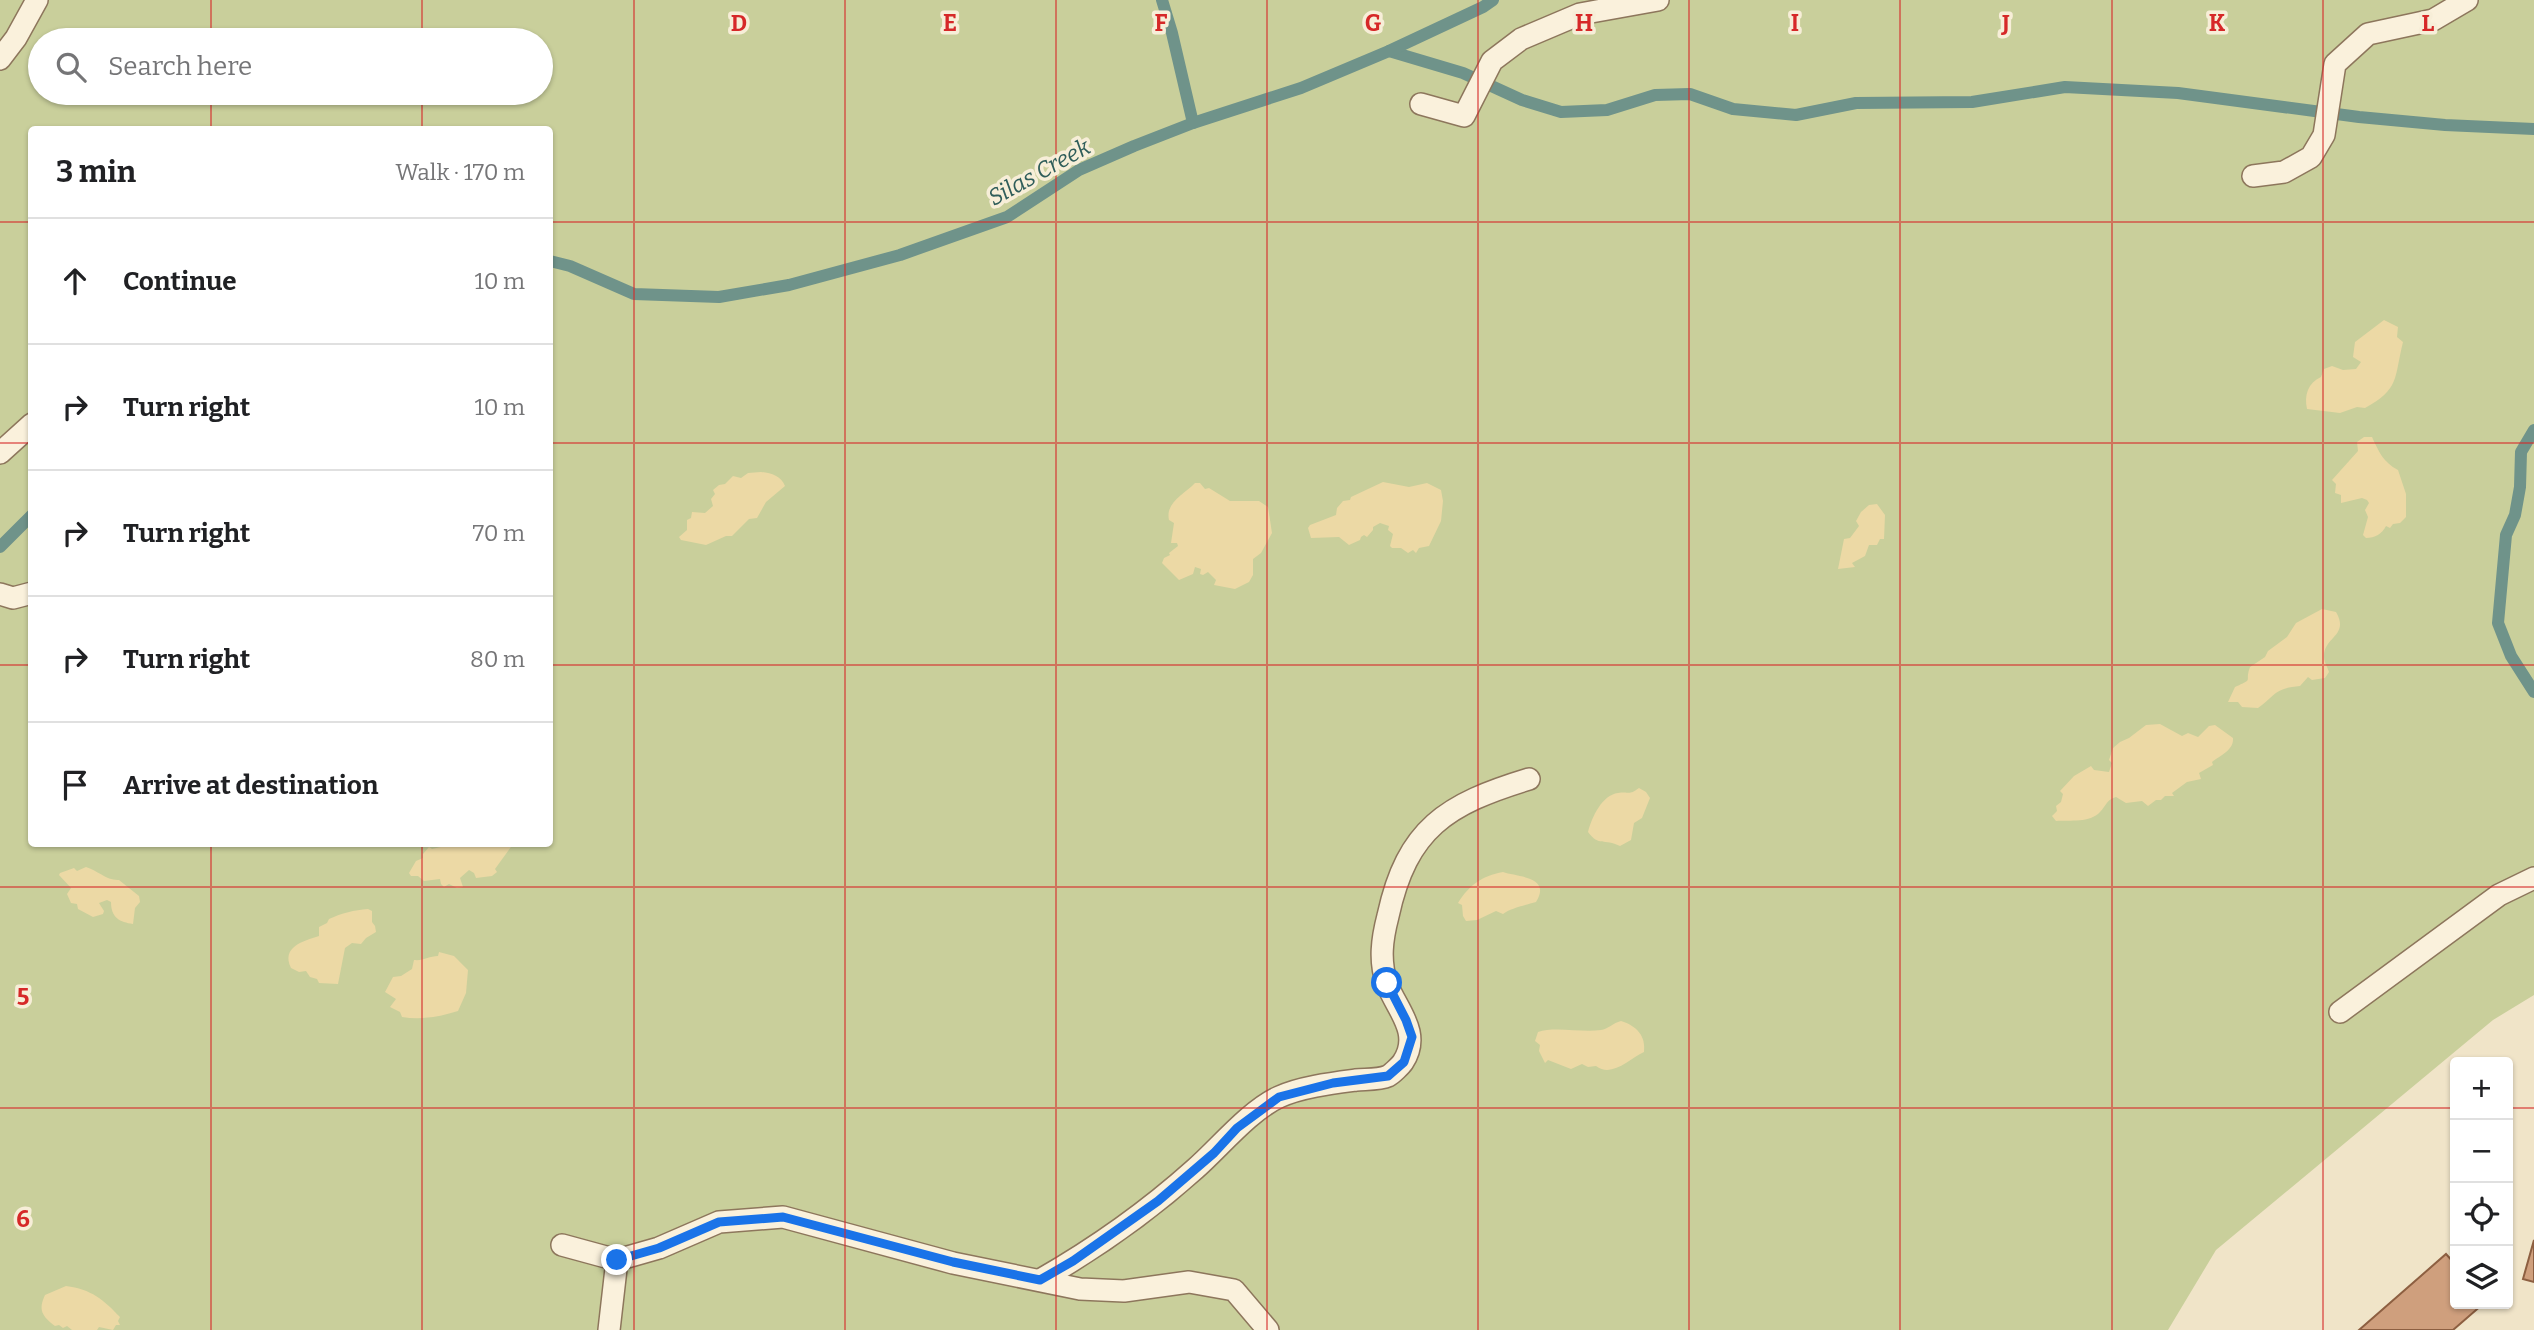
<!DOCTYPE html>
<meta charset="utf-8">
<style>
body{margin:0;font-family:Bitter,serif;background:#f6f6f6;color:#202124}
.controls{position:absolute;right:21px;bottom:21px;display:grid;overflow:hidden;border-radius:7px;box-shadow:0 2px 5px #0004}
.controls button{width:63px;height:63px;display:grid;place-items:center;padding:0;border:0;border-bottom:2px solid #e0e0e0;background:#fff;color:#202124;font:35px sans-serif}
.stop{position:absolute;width:21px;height:21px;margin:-16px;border:5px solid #1a73e8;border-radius:50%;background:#fff}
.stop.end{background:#1a73e8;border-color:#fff;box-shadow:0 2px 7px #0008}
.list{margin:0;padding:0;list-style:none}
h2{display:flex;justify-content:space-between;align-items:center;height:91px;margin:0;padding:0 28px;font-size:30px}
h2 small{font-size:23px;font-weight:400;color:#757577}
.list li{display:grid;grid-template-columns:46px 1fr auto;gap:21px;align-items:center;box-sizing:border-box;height:126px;padding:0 28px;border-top:2px solid #e0e0e0}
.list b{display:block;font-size:26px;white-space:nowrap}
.list em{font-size:23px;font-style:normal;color:#757577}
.icon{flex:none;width:38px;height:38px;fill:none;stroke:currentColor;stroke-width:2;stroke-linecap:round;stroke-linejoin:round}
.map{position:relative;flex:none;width:2534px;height:1330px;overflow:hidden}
.search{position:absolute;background:#fff;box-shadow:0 2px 5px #0004;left:28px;top:28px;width:525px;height:77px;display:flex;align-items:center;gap:18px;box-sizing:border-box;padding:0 24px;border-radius:38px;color:#757577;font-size:26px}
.panel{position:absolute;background:#fff;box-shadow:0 2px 5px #0004;left:28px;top:126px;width:525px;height:721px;border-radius:7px}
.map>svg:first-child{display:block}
.green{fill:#c9cf9b;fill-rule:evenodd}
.sand{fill:#ecd9a5}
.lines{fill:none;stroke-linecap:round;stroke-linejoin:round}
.stream{stroke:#6f938a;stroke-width:12}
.building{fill:#cf9f7d;stroke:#8d5f41;stroke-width:2}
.service-casing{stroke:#8d765c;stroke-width:24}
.service{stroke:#faf1dc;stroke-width:21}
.route{stroke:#1a73e8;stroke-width:9}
.grid{fill:none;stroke:#d62828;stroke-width:2;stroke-opacity:0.55}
.labels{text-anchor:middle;stroke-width:7;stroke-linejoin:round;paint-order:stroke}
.water-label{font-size:23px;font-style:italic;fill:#2f5d5a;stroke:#f7eed8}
.grid-label{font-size:23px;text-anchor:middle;font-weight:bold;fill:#d62828;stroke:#f7eed8;stroke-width:7;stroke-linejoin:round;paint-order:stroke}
</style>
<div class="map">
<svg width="2534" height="1330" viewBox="0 0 2534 1330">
<rect width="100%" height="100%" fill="#f0e4c8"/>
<path class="green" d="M0,0H2534V995L2493,1020L2216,1250L2168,1330H0ZM40,40H541V93H40ZM32,130H550V844H32Z"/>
<g class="sand">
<path d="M2384,320L2398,327L2397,337L2403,342C2394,378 2400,389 2365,408L2357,407L2340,413L2307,409C2304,395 2308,383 2321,377L2324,369L2332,366L2343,370L2356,369L2361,362L2353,357L2355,342Z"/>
<path d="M2364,437H2372C2379,452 2383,462 2398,470L2406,494V517L2400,523L2393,524L2390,528L2386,526C2382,534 2375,538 2366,538L2363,535L2368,517L2365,510L2369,503L2367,500L2362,498L2341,503V495L2335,493L2336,484L2332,480L2358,451L2357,442Z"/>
<path d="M761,472C771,473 781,476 785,486L766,502L757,518L749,519L732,536H726L706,545L681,540L679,537L687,530V520L691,518L692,512L705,513L713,506L711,499L715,494L713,490L719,485L725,484L733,476L741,478L748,473Z"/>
<polygon points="1383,482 1409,487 1427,483 1441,490 1443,501 1441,521 1429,546 1419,548 1416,553 1413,550 1408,553 1401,548 1392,548 1390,546 1393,534 1388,530 1389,526 1380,523 1373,527 1373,530 1367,537 1364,535 1361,537 1360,540 1349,545 1339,537 1311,538 1308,528 1310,525 1336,515 1337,508 1343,501 1350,500 1351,497"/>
<path d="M1195,483H1200L1205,489L1209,488L1230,501H1259L1268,507L1272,533L1261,553L1253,559V575L1249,582L1235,589L1214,585L1216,580L1208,572L1203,575L1200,574L1201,569L1195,567L1193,574L1179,580L1162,563L1164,558L1170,555L1169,553L1178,546L1177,543H1171L1174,523L1169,520C1165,502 1185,494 1195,483Z"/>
<polygon points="1877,504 1885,515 1884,539 1880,539 1877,545 1869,545 1865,556 1852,563 1855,567 1838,569 1844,539 1850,538 1859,526 1856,521 1861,512 1869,505"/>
<path d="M2322,609L2336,612C2350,636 2323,637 2324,657C2324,662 2328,668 2329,672L2325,678L2312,680L2308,677L2300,686C2274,688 2275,696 2258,708L2242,707L2238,702H2228L2235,687C2255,678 2244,683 2250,667L2265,657L2268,651L2287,637L2296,623Z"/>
<path d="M2160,724L2182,736L2188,733L2198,737L2209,726L2215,725L2233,738C2234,750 2221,755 2212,762L2213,765L2199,773L2201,779L2187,782L2172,793L2174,796H2165L2161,800H2156L2148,806L2142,801L2126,803L2116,797C2106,800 2106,806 2100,812C2090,823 2070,820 2056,821L2052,816L2057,811L2056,806L2061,802L2063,794L2060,791L2074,776L2091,766L2094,770L2109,772L2112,763L2109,760L2113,748L2120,742L2129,738L2146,725Z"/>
<path d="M1639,788L1646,792L1650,798L1642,818L1634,823L1631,840L1620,846C1604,838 1599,847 1588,832C1592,817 1602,795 1618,793C1630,791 1628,796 1639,788Z"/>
<polygon points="454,844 513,844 495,869 497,872 492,876 476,878 474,873 469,870 460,878 463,887 457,888 449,884 444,887 441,884 440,879 424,881 418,876 411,876 409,873 416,861 423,858 423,854 429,847 432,849"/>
<path d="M86,867C97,870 107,881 119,880L139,896L140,902L135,908L133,924C120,922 111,918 111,902L107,900L99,903L104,911L103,914L93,917L78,909L77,904L71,903L67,894L71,888L59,875L60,873L74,868L77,871Z"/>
<path d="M1503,872C1517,877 1552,876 1536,902C1526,905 1511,908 1503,914L1496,911L1477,920L1466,921L1463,916L1462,905L1458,903C1469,885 1482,876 1503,872Z"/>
<path d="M368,909L372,911V922L375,926L376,932L366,938L361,944L352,943L345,948L338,984L319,983L317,979L310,977L306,971L299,972L291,968C281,947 303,941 319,936V927L327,923L329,919C342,913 354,910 368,909Z"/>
<path d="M439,952L454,956L468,970L466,993L458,1011C439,1017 421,1020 402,1017L400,1012L390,1007L396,999L385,992L393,977L401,976L412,969L414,960C424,961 429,956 438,956Z"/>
<path d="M1621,1021C1637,1026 1646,1036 1644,1052C1629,1059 1612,1078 1596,1066L1588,1067L1582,1064L1571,1069L1548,1060L1545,1063L1539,1051L1540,1045L1535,1041L1538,1032C1555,1026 1582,1033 1601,1030C1608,1029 1613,1023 1621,1021Z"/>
<path d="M66,1286C91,1289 104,1300 120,1317L118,1321L120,1325H116L113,1330L99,1327L97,1330H72L67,1326L63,1328L59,1325L55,1326C42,1316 38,1310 45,1295Z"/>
</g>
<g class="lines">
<g class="stream">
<polyline points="1162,0 1172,33 1193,123"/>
<polyline points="1389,51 1463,73 1522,100 1561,112 1607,110 1655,95 1690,94 1733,109 1796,115 1856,103 1972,102 2065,87 2178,93 2359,117 2445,125 2534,129"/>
<polyline points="550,261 570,266 634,294 719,297 789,285 900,255 1007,217 1079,170 1134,146 1193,123 1301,88 1389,51 1483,7 1493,0"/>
<polyline points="2534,430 2521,452 2520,487 2515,515 2506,535 2498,623 2511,656 2534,692"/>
<polyline points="0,547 32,515"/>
</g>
</g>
<g class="building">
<polygon points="2534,1240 2534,1282 2523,1279"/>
<polygon points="2446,1254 2455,1264 2455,1304 2483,1304 2453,1330 2359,1330"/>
</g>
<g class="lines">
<defs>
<g id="service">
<polyline points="0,59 16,38 37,0"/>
<polyline points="1421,104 1464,116 1492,61 1521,39 1580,14 1658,0"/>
<polyline points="2253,176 2284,172 2311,157 2324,135 2335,64 2368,34 2433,20 2467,0"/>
<polyline points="0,453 32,424"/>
<polyline points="0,594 13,598 32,593"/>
<polyline points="2340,1012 2499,895 2534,878"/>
<polyline points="562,1245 617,1260 659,1248 719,1222 783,1217 953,1263 1080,1289 1124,1291 1189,1282 1234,1290 1268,1330"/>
<path d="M1040,1280C1096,1248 1147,1212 1195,1169C1220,1147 1249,1111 1279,1097C1300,1087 1333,1083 1356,1080C1365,1079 1379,1080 1388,1076C1392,1074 1401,1065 1403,1062C1422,1033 1397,1010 1387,984C1379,961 1382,939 1388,916C1407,828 1447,804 1529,779"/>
<polyline points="609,1330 617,1260"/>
</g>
</defs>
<use href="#service" class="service-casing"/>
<use href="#service" class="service"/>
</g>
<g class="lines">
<polyline class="route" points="617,1260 659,1248 719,1222 783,1217 953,1262 1040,1280 1073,1261 1158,1201 1214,1153 1237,1128 1279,1097 1333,1083 1388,1076 1404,1062 1412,1037 1406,1020 1387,983"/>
</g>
<path class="grid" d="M211,0V40M422,0V40M634,0V1330M845,0V1330M1056,0V1330M1267,0V1330M1478,0V1330M1689,0V1330M1900,0V1330M2112,0V1330M2323,0V1330M211,93V130M422,93V130M0,222H32M550,222H2534M0,443H32M550,443H2534M0,665H32M550,665H2534M211,844V1330M422,844V1330M0,887H2534M0,1108H2455M2508,1108H2534"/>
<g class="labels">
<g class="water-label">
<text transform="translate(1039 172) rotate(-29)" y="8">Silas Creek</text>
</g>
</g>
<g class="grid-label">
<text x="739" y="31">D</text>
<text x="950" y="31">E</text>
<text x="1161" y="31">F</text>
<text x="1373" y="31">G</text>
<text x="1584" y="31">H</text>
<text x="1795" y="31">I</text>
<text x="2006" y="31">J</text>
<text x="2217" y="31">K</text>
<text x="2428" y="31">L</text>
<text x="23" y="1005">5</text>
<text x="23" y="1227">6</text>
</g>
</svg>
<div class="controls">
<button>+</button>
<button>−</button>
<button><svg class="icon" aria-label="locate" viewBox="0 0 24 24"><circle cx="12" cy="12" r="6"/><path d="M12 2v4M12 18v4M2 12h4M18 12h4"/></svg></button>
<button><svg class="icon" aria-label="layers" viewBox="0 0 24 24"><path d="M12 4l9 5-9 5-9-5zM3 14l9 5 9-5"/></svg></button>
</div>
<div class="stop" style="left:1387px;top:983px"></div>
<div class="stop end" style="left:617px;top:1260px"></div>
<div class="search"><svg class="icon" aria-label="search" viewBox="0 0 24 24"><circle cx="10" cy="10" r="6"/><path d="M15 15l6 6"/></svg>Search here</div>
<section class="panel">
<h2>3 min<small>Walk · 170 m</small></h2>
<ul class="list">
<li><svg class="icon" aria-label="ahead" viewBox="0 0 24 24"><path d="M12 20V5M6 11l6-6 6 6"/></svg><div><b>Continue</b></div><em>10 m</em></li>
<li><svg class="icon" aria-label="right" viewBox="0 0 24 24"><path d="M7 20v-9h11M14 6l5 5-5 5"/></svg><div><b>Turn right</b></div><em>10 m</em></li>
<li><svg class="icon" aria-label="right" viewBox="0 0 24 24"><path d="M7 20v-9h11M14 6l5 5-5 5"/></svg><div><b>Turn right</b></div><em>70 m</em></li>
<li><svg class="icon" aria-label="right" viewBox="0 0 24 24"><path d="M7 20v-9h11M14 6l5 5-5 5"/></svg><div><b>Turn right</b></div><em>80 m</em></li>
<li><svg class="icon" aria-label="arrive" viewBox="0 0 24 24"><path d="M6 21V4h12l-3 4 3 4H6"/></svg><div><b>Arrive at destination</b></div></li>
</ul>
</section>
</div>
